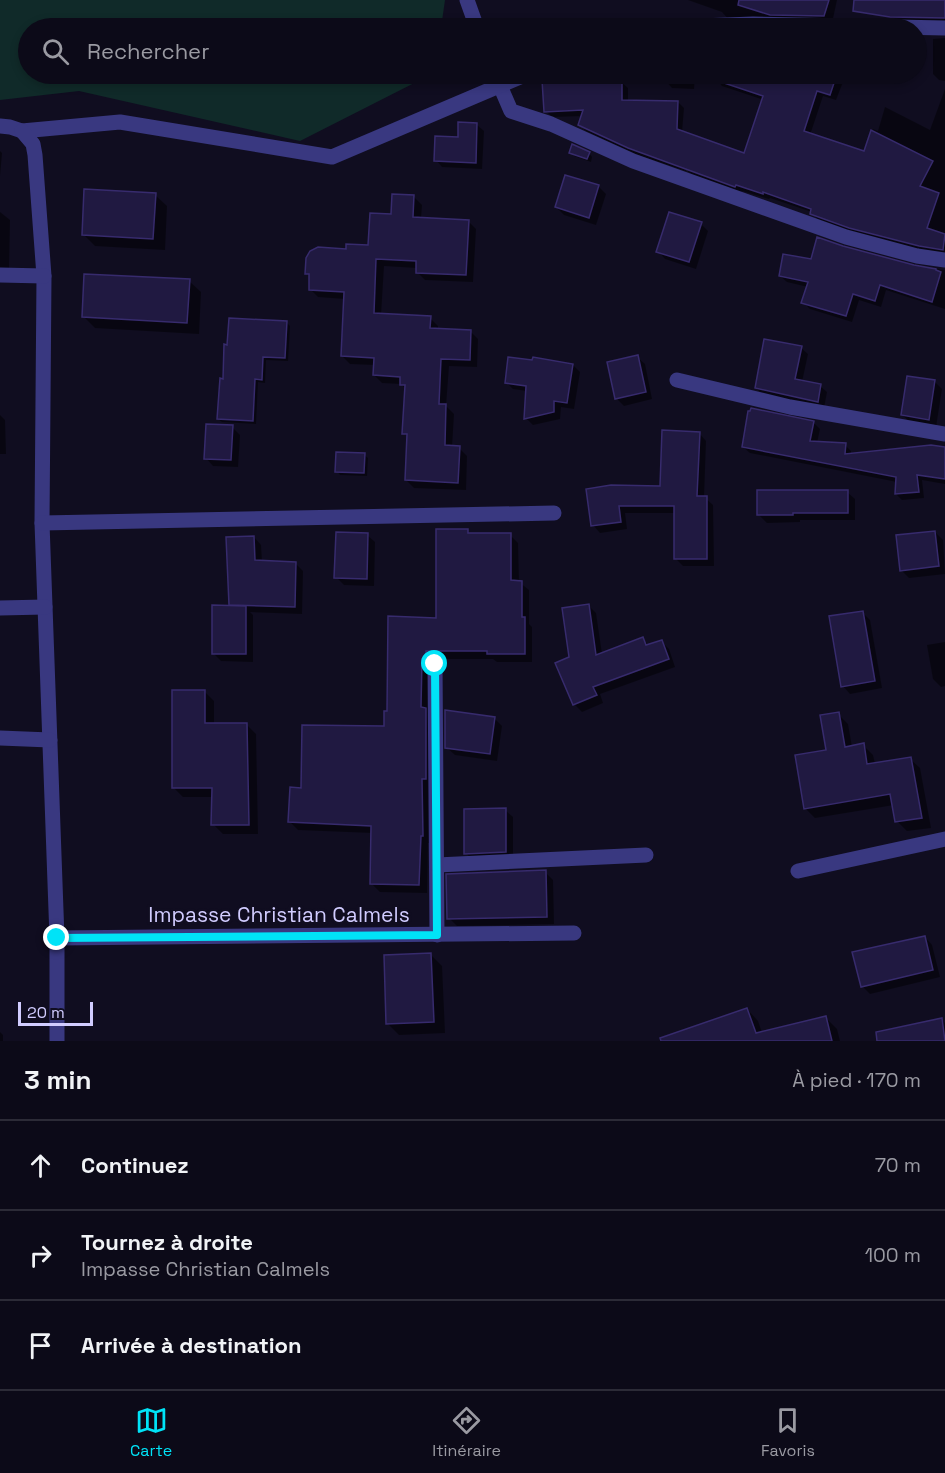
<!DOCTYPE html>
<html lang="fr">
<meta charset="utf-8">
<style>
body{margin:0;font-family:"Space Grotesk",sans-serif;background:#151321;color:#f1f3f6}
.scale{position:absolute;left:18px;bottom:15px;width:75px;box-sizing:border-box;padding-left:6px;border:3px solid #d1ccff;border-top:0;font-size:16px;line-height:21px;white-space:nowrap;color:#d1ccff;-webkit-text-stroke:4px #100d20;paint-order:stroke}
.stop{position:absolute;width:18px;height:18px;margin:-14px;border:4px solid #00e3f7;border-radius:50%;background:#fff}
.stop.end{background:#00e3f7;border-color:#fff;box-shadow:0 2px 6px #0008}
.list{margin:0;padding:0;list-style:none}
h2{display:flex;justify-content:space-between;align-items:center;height:78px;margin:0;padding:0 24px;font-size:26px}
h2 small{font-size:20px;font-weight:400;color:#9a9aa2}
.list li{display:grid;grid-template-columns:39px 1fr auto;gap:18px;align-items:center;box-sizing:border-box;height:90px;padding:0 24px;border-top:2px solid #2c2b37}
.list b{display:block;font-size:22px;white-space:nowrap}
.list p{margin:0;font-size:20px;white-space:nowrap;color:#9a9aa2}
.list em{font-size:20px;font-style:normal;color:#9a9aa2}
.icon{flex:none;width:33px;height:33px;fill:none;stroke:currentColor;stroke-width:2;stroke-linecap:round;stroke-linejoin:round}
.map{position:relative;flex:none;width:945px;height:1041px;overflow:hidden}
.search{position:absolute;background:#0c0a18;box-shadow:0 3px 9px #0003;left:18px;right:18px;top:18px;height:66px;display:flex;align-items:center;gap:15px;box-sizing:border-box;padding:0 21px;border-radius:33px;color:#9a9aa2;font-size:22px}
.sheet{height:348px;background:#0c0a18}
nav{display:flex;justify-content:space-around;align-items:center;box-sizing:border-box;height:84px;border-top:2px solid #2c2b37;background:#0c0a18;font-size:16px;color:#9a9aa2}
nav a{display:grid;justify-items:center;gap:3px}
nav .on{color:#00e3f7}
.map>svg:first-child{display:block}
.green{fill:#102a29}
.shadow{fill:#0007}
.building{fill:#201941;stroke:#372b6d;stroke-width:1.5}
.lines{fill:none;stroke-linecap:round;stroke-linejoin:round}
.minor{stroke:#393880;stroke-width:15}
.route{stroke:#00e3f7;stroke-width:8}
.labels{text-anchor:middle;stroke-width:6;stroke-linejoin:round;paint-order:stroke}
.street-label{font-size:21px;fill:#d1ccff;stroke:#100d20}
</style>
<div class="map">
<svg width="945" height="1041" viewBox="0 0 945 1041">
<rect width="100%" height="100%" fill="#100d20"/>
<polygon class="green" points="0,0 445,0 441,28 28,28 28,74 432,74 300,141 79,91 0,100"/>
<g class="shadow">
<polygon points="688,0 837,0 832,23 730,21 722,12"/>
<polygon points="893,0 945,0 945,24 897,23 891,16"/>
<polygon points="945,38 945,81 939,80 933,74 933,39"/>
<polygon points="665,74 695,74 694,89 672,88 665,80"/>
<polygon points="718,74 846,74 836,100 823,96 810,135 865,153 873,129 878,131 885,107 930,130 945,89 945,255 927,252 857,234 818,220 812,212 770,198 769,199 742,191 741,192 692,175 686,169 686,171 635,154 586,131 580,125 583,116 552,117 546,111 579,79 581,82 621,82 628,88 628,102 678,102 684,108 682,132 745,155 764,100 722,86 716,79"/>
<polygon points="477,125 484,131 482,169 442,167 436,160"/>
<polygon points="0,151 2,153 0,176"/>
<polygon points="571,153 589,153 592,157 591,162 574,156"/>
<polygon points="598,186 606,194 596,225 564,215 556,207"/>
<polygon points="155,195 167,206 165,250 95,246 83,234"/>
<polygon points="414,197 422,205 421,219 468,221 476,229 473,282 425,280 417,272 417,268 384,266 381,315 430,318 438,326 438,330 470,331 478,339 477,367 449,366 446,406 454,414 452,447 459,448 467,456 466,490 414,488 406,480 409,438 404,433 406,389 401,384 382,383 374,375 375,365 350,364 342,356 345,299 318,297 310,289 311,278 306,273 347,250 369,247 392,215"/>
<polygon points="0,212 10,220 9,270 0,270"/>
<polygon points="701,224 708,231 696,269 665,259 658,251"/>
<polygon points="812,260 945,270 945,309 886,290 881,307 859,300 852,322 810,309 803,302 808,287 787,282 780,276"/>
<polygon points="189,281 201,292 199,334 95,328 83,316"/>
<polygon points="286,322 290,326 288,361 266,360 265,383 258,382 256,424 222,422 218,419 225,380"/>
<polygon points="801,348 808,354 802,382 820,386 827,392 824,408 763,395 756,388"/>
<polygon points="637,357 645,364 652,399 624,406 616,398"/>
<polygon points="573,365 580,372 574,409 561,407 560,419 533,425 526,418 527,391 513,389 506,382"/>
<polygon points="934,381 942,389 936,427 910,422 902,415"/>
<polygon points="0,415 5,420 6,454 0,454"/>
<polygon points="813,422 820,429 817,443 845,445 851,451 851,455 945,448 945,484 922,480 924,498 902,500 896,494 897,482 750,453 743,447"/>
<polygon points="232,427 240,435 238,467 213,466 206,458"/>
<polygon points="699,433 706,441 704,497 713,505 714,566 683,566 675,558 675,513 625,513 627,529 600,533 593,525 588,490 661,488"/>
<polygon points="364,455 368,458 367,476 340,475 337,471"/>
<polygon points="847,492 855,499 855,520 800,520 800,522 767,523 759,515"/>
<polygon points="467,530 472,535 510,535 518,543 519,582 529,590 529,624 532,627 532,662 497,662 493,659 434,659 430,843 428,843 427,893 380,892 371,883 373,833 298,830 290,822 303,789 385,728 388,712 438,620"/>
<polygon points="935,532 943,540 945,574 909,578 901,570"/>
<polygon points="367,535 375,542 374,586 344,585 336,577"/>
<polygon points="254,537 261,545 262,562 295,563 303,571 302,614 250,612 253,615 253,662 221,661 213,653 233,607 230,604"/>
<polygon points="588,605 596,613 602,654 642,639 649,645 661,641 669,649 675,667 600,694 603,703 582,712 574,704 571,658"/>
<polygon points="862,612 870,620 882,688 850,694 843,686"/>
<polygon points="945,642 945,686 941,687 933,679 927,645"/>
<polygon points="204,691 214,701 214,725 246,724 256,734 258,834 223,834 213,824 213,797 183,797 173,787"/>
<polygon points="838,714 848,724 852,747 863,745 873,755 875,764 910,759 920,768 931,828 907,831 897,821 894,805 815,818 805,808 828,751"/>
<polygon points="494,718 502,726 497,761 455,755 447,748"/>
<polygon points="505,810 513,817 513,859 474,861 466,853"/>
<polygon points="545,872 553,880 554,924 457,926 449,918"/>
<polygon points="925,937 932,945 940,977 870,994 862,986"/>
<polygon points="431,955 442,966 445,1033 399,1035 388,1024"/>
<polygon points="747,1009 758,1021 765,1041 684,1041"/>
<polygon points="826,1018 837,1029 840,1041 787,1041"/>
<polygon points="942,1020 945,1023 945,1041 881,1041"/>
<polygon points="0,1032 3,1035 3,1041 0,1041"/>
</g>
<g class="building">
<polygon points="739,0 829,0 824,16 770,15 738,5"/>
<polygon points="854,0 945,0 945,18 890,17 853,11"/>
<polygon points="706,74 837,74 830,95 817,91 804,131 864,151 871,130 933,161 920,186 939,193 927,228 945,234 943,250 919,246 849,228 810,214 811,209 763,192 763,194 736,185 735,187 628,148 578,125 583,110 544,112 542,80 579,78 579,80 622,81 622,100 678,101 677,129 744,153 763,96 706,77"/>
<polygon points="458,122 477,123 476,163 434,161 435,136 458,137"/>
<polygon points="572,144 590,152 587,159 569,153"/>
<polygon points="565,175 599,185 589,218 555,207"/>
<polygon points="84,189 156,193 153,239 82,235"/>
<polygon points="392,194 414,195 413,217 469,220 466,275 416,273 416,261 376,259 374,313 431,316 430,328 471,330 470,360 441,359 439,404 446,404 445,445 460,446 458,483 405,480 407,434 402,434 405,385 400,385 400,377 373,375 374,358 341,356 344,292 309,290 309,274 305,274 306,258 310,251 318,247 346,249 346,244 368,245 370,213 391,214"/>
<polygon points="669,212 702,222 689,262 656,252"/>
<polygon points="817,237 843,246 914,265 936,269 936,270 941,272 932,302 880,285 875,301 853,294 846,316 801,303 808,282 779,276 783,254 811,259"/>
<polygon points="84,274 190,279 187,323 82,317"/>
<polygon points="229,318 287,321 285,358 263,357 262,380 255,379 253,421 217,419 220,378 223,379 224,344 227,345"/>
<polygon points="764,339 802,346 795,379 821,384 818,402 755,388"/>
<polygon points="638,355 646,392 615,399 607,362"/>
<polygon points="508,357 532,360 533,357 573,364 567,403 554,401 554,412 524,419 526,386 505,383"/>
<polygon points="907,376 935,380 929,420 901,415"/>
<polygon points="751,408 814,421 810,441 846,443 845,454 931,445 945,447 945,479 917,475 919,492 895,494 896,477 742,447 748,411 750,411"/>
<polygon points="206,424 233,425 231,460 204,459"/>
<polygon points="662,430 700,432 697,496 707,496 707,559 674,559 674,506 619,506 621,522 591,526 586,489 611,485 660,486"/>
<polygon points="336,452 365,453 364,473 335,472"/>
<polygon points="757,490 848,490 848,513 793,513 793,515 757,515"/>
<polygon points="436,529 468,529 468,533 511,533 511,580 522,581 522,617 525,617 525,654 487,654 487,651 426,651 426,660 422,659 421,707 426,708 426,779 422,779 423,836 421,836 419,885 370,884 371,826 288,822 290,787 301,788 302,725 384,726 384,711 387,711 388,616 436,618"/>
<polygon points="935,531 939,566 900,571 896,535"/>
<polygon points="336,532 368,533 367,579 334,578"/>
<polygon points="254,536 255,560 296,562 295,607 229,605 226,537"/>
<polygon points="589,604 596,655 643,637 646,645 662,640 669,659 593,687 597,695 573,705 555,663 569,657 562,608"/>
<polygon points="212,605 246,606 246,654 212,654"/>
<polygon points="863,611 875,681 841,687 829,616"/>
<polygon points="172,690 205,690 205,723 247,723 249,825 211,825 212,788 172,788"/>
<polygon points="445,710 495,717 490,754 445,748"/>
<polygon points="839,712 845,747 864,743 867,764 911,757 922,818 895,822 890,794 804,809 795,755 826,750 820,715"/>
<polygon points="506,808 506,852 464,854 464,809"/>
<polygon points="546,870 547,917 447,919 446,874"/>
<polygon points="925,936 933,970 861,987 852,952"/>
<polygon points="431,953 434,1022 386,1024 384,955"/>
<polygon points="747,1008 756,1033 826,1016 832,1041 661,1041 660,1038"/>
<polygon points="942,1018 945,1041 877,1041 876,1032"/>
</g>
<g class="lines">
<g class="minor">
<polyline points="467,0 477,28"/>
<polyline points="647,28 753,24 945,28"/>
<polyline points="495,74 511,111 551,124 633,161 846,237 917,256 945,260"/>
<polyline points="0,126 10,127 22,131 120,122 332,157 527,74"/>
<polyline points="22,131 33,144 35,155 44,276 42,523 57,938 57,1041"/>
<polyline points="0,275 44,276"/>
<polyline points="677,380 790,407 945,434"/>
<polyline points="42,523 554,513"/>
<polyline points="0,608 45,607"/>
<polyline points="435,664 437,935"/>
<polyline points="0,738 50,740"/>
<polyline points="437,865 646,855"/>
<polyline points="798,871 945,839"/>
<polyline points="57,938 574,933"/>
</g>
</g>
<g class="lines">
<polyline class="route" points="57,938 437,935 435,664"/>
</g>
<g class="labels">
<g class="street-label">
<text x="279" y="922">Impasse Christian Calmels</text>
</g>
</g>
</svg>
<div class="scale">20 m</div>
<div class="stop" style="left:435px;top:664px"></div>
<div class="stop end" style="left:57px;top:938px"></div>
<div class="search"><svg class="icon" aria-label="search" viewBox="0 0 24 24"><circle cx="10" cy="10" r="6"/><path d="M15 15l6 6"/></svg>Rechercher</div>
</div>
<section class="sheet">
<h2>3 min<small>À pied · 170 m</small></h2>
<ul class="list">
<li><svg class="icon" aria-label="ahead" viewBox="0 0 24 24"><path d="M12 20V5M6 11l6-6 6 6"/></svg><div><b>Continuez</b></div><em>70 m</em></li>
<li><svg class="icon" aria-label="right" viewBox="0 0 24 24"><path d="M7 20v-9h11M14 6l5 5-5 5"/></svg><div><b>Tournez à droite</b><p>Impasse Christian Calmels</p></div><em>100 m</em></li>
<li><svg class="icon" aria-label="arrive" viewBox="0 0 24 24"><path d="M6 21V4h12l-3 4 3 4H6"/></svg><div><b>Arrivée à destination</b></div></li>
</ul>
</section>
<nav>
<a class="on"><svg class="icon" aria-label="map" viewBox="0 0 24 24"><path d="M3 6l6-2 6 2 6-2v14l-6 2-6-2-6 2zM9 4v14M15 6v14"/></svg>Carte</a>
<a><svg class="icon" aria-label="directions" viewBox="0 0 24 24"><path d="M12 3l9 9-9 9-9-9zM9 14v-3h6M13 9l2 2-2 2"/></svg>Itinéraire</a>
<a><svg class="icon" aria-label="saved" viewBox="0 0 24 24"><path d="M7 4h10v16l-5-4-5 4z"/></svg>Favoris</a>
</nav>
